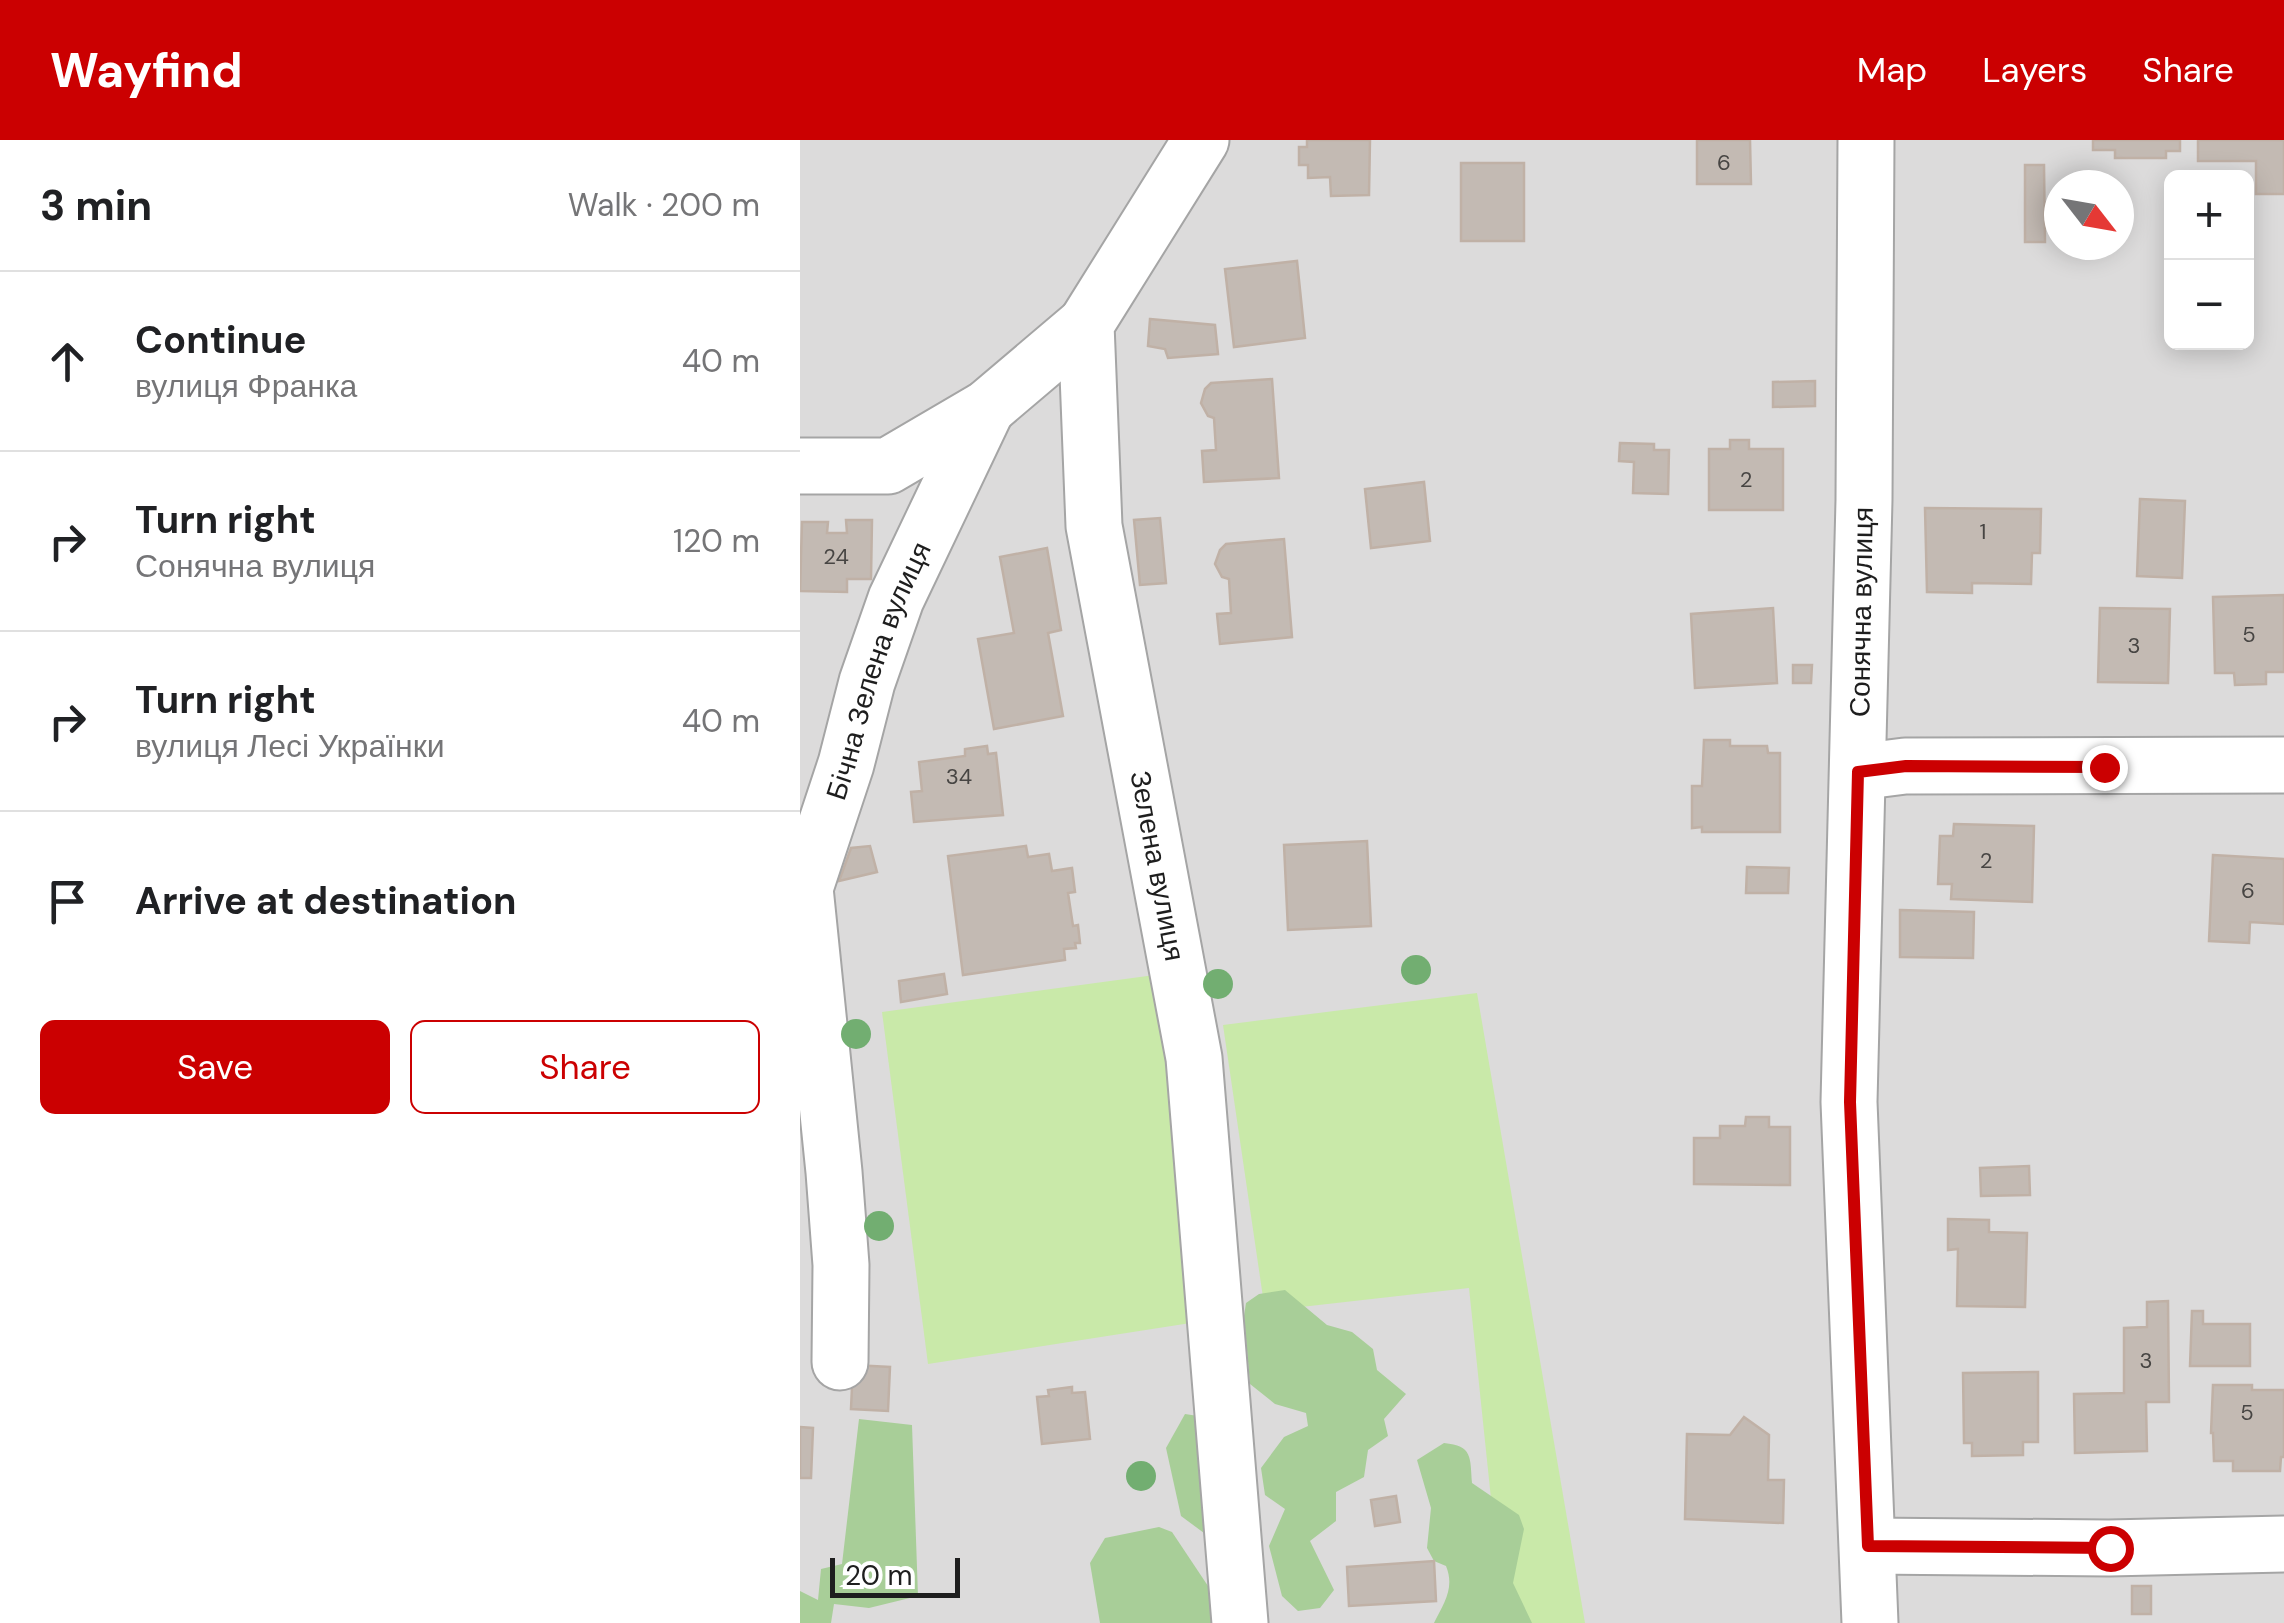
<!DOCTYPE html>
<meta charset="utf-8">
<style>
body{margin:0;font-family:"DM Sans",sans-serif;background:#f6f6f6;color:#202124}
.controls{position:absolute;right:30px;top:30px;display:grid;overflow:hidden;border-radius:15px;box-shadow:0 5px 25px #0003}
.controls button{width:90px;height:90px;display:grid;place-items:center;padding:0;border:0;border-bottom:2px solid #e0e0e0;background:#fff;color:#202124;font:50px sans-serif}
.compass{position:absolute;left:1244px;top:30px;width:90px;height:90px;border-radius:50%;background:#fff;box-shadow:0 5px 25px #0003;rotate:121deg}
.scale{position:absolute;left:30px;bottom:25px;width:130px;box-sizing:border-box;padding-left:10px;border:5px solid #1e1e1e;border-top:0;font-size:28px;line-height:35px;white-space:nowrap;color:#1e1e1e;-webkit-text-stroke:8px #fff;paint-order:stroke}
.stop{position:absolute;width:30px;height:30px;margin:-22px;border:8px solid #cb0001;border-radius:50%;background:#fff}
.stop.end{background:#cb0001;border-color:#fff;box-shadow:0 2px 10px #0008}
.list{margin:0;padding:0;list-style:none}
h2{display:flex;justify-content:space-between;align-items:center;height:130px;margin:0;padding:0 40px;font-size:42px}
h2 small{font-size:32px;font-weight:400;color:#757577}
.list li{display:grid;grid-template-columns:65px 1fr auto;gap:30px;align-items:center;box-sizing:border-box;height:180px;padding:0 40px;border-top:2px solid #e0e0e0}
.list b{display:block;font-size:38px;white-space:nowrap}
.list p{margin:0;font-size:32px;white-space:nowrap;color:#757577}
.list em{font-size:32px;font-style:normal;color:#757577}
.actions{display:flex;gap:20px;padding:30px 40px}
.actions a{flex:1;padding:22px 0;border:2px solid #cb0001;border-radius:15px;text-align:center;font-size:35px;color:#cb0001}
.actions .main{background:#cb0001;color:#fff}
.icon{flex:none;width:55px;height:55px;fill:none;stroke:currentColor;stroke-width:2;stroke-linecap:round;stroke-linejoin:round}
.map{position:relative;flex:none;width:1484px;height:1483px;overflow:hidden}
header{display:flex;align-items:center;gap:60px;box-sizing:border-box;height:140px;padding:0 50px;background:#cb0001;color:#fff}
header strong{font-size:48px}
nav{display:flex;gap:55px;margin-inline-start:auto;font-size:35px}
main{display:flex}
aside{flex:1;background:#fff}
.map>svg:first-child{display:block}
.residential{fill:#dcdbdb;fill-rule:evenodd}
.grass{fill:#c9e9a9}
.forest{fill:#a8ce98}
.building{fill:#c3bab3;stroke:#c0b1a6;stroke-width:2.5}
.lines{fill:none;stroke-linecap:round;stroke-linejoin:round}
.minor-casing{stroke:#a5a5a5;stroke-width:59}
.minor{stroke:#fff;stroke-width:55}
.tree{fill:#72ae71}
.route{stroke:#cb0001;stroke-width:12}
.labels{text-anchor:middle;stroke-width:8;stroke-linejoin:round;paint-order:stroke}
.number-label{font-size:22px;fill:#474543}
.street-label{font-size:28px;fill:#1e1e1e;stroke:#fff}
</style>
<header>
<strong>Wayfind</strong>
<nav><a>Map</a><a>Layers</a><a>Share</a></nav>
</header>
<main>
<aside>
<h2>3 min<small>Walk · 200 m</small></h2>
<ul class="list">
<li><svg class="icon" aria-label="ahead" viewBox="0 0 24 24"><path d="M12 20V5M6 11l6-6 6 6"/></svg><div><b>Continue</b><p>вулиця Франка</p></div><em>40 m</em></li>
<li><svg class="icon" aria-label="right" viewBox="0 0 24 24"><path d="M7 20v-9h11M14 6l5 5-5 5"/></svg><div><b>Turn right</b><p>Сонячна вулиця</p></div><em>120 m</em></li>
<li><svg class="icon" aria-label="right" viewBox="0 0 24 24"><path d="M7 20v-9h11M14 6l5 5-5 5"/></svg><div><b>Turn right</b><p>вулиця Лесі Українки</p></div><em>40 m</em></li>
<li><svg class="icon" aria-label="arrive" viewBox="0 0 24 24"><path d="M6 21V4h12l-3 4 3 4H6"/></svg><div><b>Arrive at destination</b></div></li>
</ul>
<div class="actions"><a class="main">Save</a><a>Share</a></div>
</aside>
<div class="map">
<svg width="1484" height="1483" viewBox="0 0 1484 1483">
<rect width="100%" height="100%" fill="#efebe3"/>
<path class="residential" d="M0,0H1484V1483H0ZM1372,38H1446V202H1372ZM1259,45H1319V105H1259Z"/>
<g class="grass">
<polygon points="362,834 397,1182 128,1224 82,872"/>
<polygon points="677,853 785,1483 704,1483 669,1148 465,1171 423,885"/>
</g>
<g class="forest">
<polygon points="485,1150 527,1185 552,1192 573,1209 577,1230 606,1254 584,1279 588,1296 568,1310 564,1337 536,1352 536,1381 510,1401 534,1450 520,1468 498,1471 482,1456 469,1406 485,1369 465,1355 461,1328 484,1297 508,1286 506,1273 475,1264 450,1244 444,1176 446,1163 459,1154"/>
<polygon points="385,1274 398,1276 422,1357 404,1393 381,1376 366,1308"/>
<polygon points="59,1279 112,1285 118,1456 69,1468 34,1464 31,1483 0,1483 0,1451 18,1460 21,1429 42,1424"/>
<path d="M644,1303C673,1306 670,1317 672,1343L719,1375L724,1389L713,1443L732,1483H634C644,1463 655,1448 646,1426L634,1421L627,1408L631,1368L617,1320Z"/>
<polygon points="359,1387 372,1392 412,1452 417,1483 300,1483 290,1423 305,1398"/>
</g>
<g class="building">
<polygon points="507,0 570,0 569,55 531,56 530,37 508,38 508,25 499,25 499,7 507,7"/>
<polygon points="897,0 950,0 951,44 897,44"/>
<polygon points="1293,0 1380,0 1380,11 1366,11 1366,18 1315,18 1315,10 1293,10"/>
<polygon points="1398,0 1484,0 1484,54 1456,54 1456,21 1398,21"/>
<rect x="661" y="23" width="63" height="78"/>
<polygon points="1225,25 1244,25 1245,102 1225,102"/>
<polygon points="497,121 505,198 434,207 425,129"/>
<polygon points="350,179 415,185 418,214 368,218 365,209 348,206"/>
<polygon points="472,239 479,338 404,342 402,311 416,310 414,278 408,276 401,263 405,249 411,243"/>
<polygon points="1015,241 1015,266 973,267 973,242"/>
<polygon points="930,300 949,300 949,309 983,309 983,370 909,370 909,309 930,309"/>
<polygon points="820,303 854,304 854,310 869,310 868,354 833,353 834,322 819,321"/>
<polygon points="624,342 630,401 571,408 565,349"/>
<polygon points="1340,359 1385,361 1382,438 1337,436"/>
<polygon points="1125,368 1241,369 1240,413 1232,413 1231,444 1172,443 1172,453 1127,452"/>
<polygon points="360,378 366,443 340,445 334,380"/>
<polygon points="46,380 72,380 71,439 47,439 47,452 0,451 2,382 28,382 27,393 47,393"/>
<polygon points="484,399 492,497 420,504 417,474 431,473 429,439 422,437 415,424 420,410 426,404"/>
<polygon points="247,408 261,490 248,493 263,576 194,589 178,499 214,493 200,417"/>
<polygon points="1484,455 1484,532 1466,532 1466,544 1435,545 1434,533 1415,533 1413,457"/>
<polygon points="973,468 977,543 895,548 891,474"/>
<polygon points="1300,468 1370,469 1368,543 1298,542"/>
<polygon points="993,525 1012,525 1011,543 993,543"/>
<polygon points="904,600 930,600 930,606 967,606 968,613 980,613 980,692 902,692 902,687 892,688 892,646 902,646"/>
<polygon points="187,606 188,614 196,613 203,675 114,682 111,652 122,651 119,622 165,616 165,609"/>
<polygon points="1154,684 1234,686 1232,762 1151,759 1152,744 1138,744 1140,696 1153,696"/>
<polygon points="567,701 571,786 488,790 484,705"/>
<polygon points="70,706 77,732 39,741 51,708"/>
<polygon points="226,706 228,717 249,714 252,731 272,728 275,752 268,753 273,786 278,785 280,803 275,803 276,808 264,809 265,820 163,835 148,716"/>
<polygon points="1413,715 1484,719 1484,784 1450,782 1449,803 1409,801"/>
<polygon points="947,727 989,728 988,753 946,753"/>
<polygon points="1100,770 1174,772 1173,818 1100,817"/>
<polygon points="144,834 147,854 101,862 99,841"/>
<polygon points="946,977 969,977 969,987 990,987 990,1045 894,1044 894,998 920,998 920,986 945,986"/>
<polygon points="1229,1026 1230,1055 1181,1056 1180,1028"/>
<polygon points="1148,1079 1189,1080 1189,1092 1227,1093 1225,1167 1157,1166 1158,1109 1148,1110"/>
<polygon points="1368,1161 1369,1262 1346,1262 1347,1311 1275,1313 1274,1254 1324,1253 1324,1188 1347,1187 1347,1162"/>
<polygon points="1392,1171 1403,1171 1403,1184 1450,1184 1450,1226 1390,1226"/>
<polygon points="53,1225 90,1227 88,1271 51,1269"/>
<polygon points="1238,1232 1238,1302 1223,1302 1223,1315 1172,1316 1172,1303 1164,1303 1163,1233"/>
<polygon points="1413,1245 1452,1245 1452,1250 1484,1250 1484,1317 1481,1317 1480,1331 1433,1331 1433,1321 1414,1321 1413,1293 1411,1293"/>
<polygon points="272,1247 272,1253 285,1252 290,1299 242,1304 237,1257 249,1256 248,1250"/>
<polygon points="944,1277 969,1295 968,1340 984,1340 983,1383 885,1379 887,1294 930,1295"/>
<polygon points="0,1287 13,1288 11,1338 0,1338"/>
<polygon points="596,1356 600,1382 575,1386 571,1360"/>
<polygon points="634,1421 636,1461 549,1466 547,1427"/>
<rect x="1332" y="1446" width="19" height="28"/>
</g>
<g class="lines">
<defs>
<g id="minor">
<path id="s1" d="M401,0L286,184L294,386L394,918L440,1483"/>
<polyline points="1066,0 1064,360 1049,962 1070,1483"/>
<polyline points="0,326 88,326 187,268 286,184"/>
<polyline points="1058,632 1105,626 1484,625"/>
<path id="s2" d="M40,1222L41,1125L34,1032L5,748L46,624L67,542L96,459L187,268"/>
<polyline points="1068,1406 1309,1408 1484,1404"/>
</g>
</defs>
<use href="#minor" class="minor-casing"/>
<use href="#minor" class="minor"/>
</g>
<g class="tree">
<circle cx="616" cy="830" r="15"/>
<circle cx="418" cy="844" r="15"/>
<circle cx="56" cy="894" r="15"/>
<circle cx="79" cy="1086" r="15"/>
<circle cx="341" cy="1336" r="15"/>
</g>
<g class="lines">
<polyline class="route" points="1304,627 1106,626 1058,632 1050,962 1068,1406 1310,1408"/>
</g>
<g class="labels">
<g class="number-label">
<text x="924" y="30">6</text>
<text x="946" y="347">2</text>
<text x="1183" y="399">1</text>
<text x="36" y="424">24</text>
<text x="1449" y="502">5</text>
<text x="1334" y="513">3</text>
<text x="159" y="644">34</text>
<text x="1186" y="728">2</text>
<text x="1448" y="758">6</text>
<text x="1346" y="1228">3</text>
<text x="1447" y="1280">5</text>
</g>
<g class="street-label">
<text transform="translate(1061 472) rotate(-89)" y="10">Сонячна вулиця</text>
<text dy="10" stroke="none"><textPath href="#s2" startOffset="705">Бічна Зелена вулиця</textPath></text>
<text dy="10" stroke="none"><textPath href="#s1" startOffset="765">Зелена вулиця</textPath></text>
</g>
</g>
</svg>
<div class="controls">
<button>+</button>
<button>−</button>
</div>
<svg class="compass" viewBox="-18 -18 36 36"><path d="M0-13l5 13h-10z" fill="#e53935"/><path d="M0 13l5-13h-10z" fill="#757577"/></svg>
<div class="scale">20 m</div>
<div class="stop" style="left:1310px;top:1408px"></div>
<div class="stop end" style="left:1304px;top:627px"></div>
</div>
</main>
